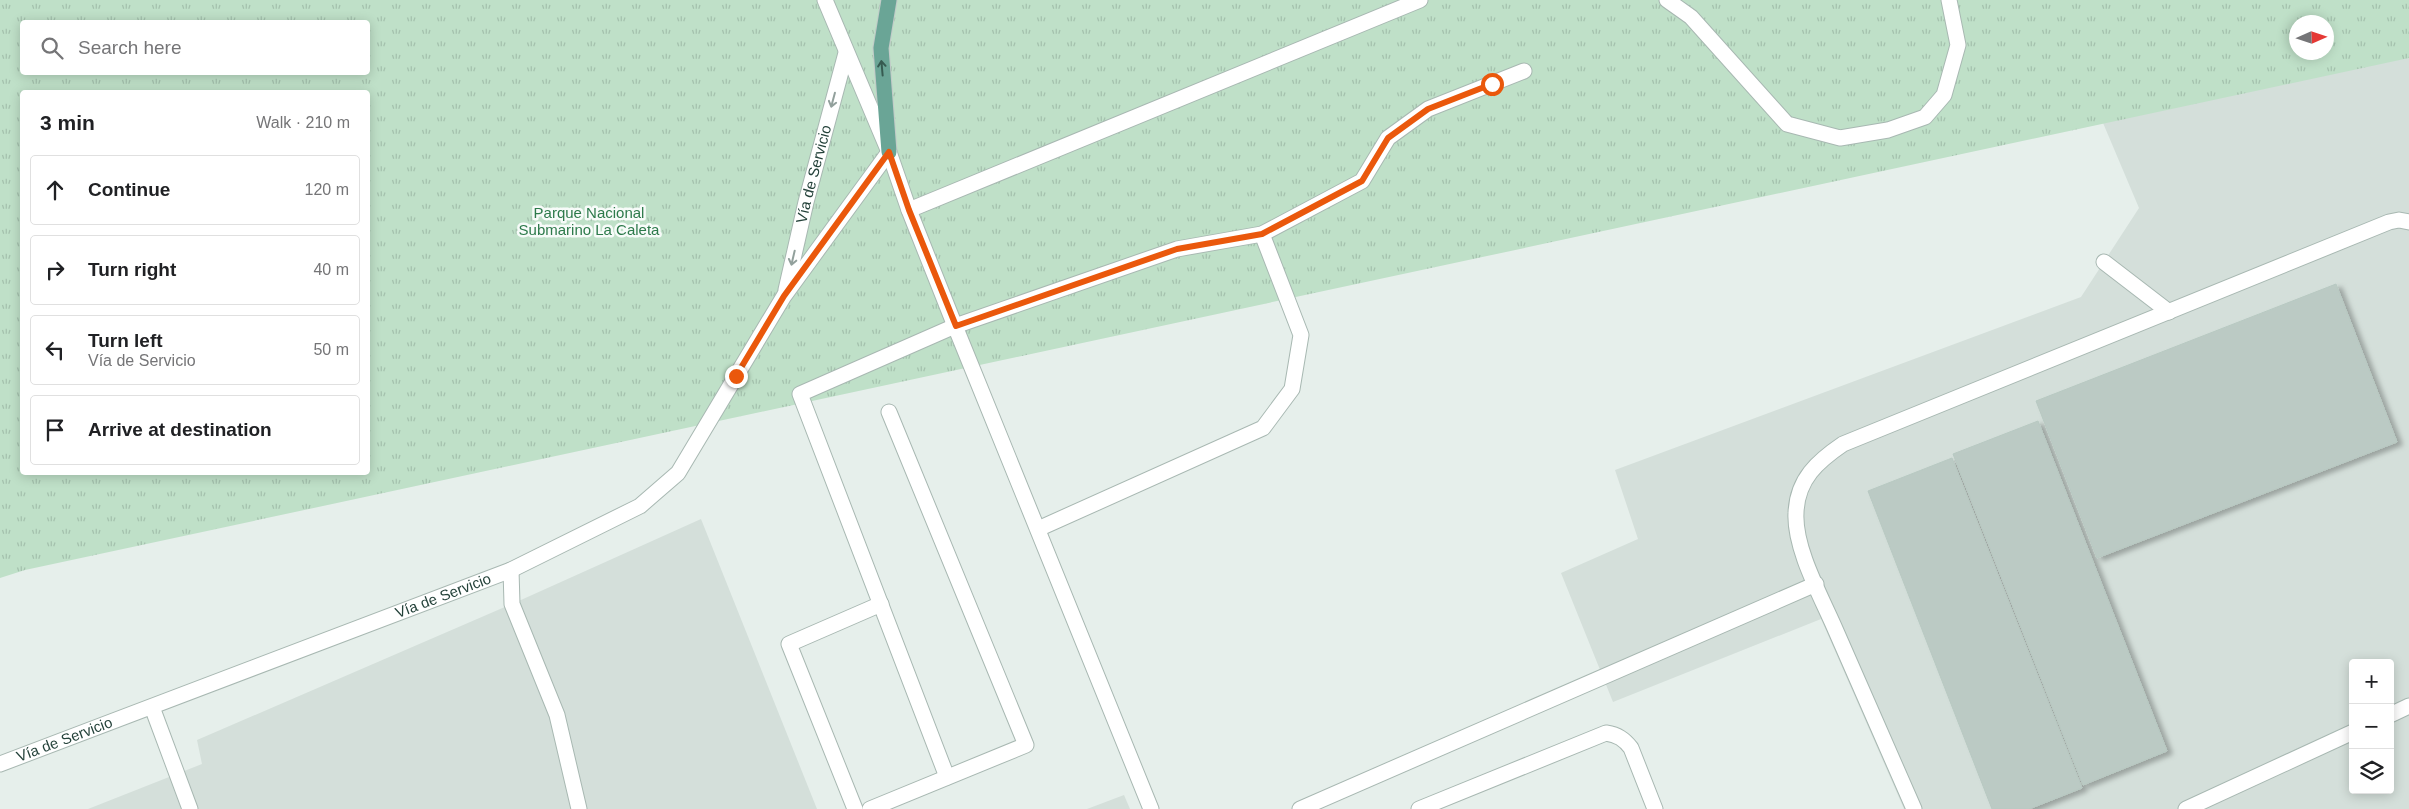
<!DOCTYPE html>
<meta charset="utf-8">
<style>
body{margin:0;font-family:Arial,sans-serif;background:#f6f6f6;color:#202124}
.controls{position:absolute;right:15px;bottom:15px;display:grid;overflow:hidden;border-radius:5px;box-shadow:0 2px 12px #0003}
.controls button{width:45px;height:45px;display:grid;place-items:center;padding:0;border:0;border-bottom:1px solid #e0e0e0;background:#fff;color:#202124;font:25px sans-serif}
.compass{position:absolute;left:2289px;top:15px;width:45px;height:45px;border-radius:50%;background:#fff;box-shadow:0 2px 12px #0003;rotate:87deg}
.stop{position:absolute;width:15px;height:15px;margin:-11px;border:4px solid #ea580c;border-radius:50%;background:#fff}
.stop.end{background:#ea580c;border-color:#fff;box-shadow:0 1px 5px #0008}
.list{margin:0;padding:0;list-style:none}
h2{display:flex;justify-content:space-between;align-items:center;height:65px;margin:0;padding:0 20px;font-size:21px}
h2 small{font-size:16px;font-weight:400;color:#757577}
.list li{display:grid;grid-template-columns:32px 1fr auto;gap:15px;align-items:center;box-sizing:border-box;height:70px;margin:0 10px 10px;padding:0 10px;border:1px solid #e0e0e0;border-radius:5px}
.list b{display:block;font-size:19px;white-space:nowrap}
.list p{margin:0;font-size:16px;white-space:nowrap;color:#757577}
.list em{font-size:16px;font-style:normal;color:#757577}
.icon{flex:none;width:28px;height:28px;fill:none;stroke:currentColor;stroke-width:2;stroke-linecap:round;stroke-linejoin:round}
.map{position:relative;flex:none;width:2409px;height:809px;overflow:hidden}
.search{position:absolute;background:#fff;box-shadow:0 2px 12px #0003;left:20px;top:20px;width:350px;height:55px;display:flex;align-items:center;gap:12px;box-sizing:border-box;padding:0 18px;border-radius:5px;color:#757577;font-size:19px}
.panel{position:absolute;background:#fff;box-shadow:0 2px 12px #0003;left:20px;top:90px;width:350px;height:385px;border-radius:5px}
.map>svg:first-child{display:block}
.built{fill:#d4dfda;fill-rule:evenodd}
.grass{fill:url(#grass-tufts);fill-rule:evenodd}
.building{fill:#bbcac4;stroke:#b8c9c2;filter:url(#shadow)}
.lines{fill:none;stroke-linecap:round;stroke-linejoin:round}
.lane-casing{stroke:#a8b8b2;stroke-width:17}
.primary-casing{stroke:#c2cac8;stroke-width:17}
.lane{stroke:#fff;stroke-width:15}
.primary{stroke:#6aa596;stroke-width:15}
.oneway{stroke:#365b51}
.oneway2{stroke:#92a09c}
.route{stroke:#ea580c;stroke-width:6}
.labels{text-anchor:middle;stroke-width:5;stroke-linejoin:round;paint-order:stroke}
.street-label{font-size:15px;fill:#24423a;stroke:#f7fbf9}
.park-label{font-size:15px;fill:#2d7a4b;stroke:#f7fbf9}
</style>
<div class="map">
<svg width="2409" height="809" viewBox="0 0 2409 809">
<defs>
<pattern id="grass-tufts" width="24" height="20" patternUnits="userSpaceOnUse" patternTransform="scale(1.25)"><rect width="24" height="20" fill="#bfe0c8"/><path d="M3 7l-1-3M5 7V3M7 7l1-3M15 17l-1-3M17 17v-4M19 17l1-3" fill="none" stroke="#a4c1ad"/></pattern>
<filter id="shadow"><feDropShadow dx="5.5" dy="3" stdDeviation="2.5" flood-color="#0004"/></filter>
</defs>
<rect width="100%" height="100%" fill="#e6efeb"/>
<g class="built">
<path d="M2051,0H2409V809H1904L1821,619L1613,702L1561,573L1638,539L1615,470L2081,297L2139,208ZM2296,22H2326V52H2296ZM2353,663H2390V790H2353Z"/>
<polygon points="701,519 817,809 88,809 202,764 197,740 512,604"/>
<polygon points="1124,795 1130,809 1087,809"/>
</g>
<path class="grass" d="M0,0H2409V58L25,570L0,578ZM22,22H368V72H22ZM2296,22H2326V52H2296ZM22,92H368V472H22Z"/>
<g class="building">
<polygon points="2336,284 2397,442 2097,558 2036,401"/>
<polygon points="2038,421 2167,751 2083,785 1953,454"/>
<polygon points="1952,458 2082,788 2029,809 1992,809 1868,491"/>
</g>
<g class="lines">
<defs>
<g id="lane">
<polyline points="825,0 889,152 909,210 955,326 1151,809"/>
<polyline points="1667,0 1691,17 1787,124 1840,138 1888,130 1925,117 1944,95 1958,45 1949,0"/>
<polyline points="909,210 1420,0"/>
<polyline points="2104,262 2169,312"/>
<path id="s1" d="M786,290L806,202L846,53"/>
<polyline points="1038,529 1263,428 1292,389 1301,335 1262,234"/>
<polyline points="511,570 512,604 557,715 579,809"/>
<polyline points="152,707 190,809"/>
<polyline points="2390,715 2409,706"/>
<path id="s2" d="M0,764L511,570L640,506L678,473L784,296L889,152"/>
<polyline points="947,777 800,394 955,326 1177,249 1262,234 1362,181 1388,138 1428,109 1524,71"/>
<polyline points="855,809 789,644 881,604"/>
<polyline points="870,809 1026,745 889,412"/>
<polyline points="1300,809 1816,584"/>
<path d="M1419,809L1606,733C1618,735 1624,739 1631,748L1655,809"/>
<path d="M1914,809C1888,750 1862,690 1836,631C1822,598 1794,549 1796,513C1797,479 1818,461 1843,444L2389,222L2399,220L2409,222"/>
<polyline points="2186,809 2353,732"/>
</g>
<polyline id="primary" points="889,0 881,48 889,152"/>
</defs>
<use href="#lane" class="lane-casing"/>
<use href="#primary" class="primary-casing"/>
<use href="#lane" class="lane"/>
<use href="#primary" class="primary"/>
</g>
<defs><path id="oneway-shaft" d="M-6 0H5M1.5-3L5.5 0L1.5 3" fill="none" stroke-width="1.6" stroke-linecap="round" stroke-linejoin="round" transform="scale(1.25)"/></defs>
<use class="oneway" href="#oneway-shaft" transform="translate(882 68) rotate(-95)"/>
<g class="oneway2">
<use href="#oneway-shaft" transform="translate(833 100) rotate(105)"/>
<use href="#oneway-shaft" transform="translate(793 258) rotate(103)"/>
</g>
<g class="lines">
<polyline class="route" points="736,376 784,296 889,152 909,210 956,326 1177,249 1262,234 1362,181 1388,138 1428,109 1492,84"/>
</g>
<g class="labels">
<g class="street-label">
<text dy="5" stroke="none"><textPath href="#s1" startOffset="119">Vía de Servicio</textPath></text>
<text dy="5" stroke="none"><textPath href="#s2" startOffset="474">Vía de Servicio</textPath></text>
<text dy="5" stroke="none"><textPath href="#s2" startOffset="69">Vía de Servicio</textPath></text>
</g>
<g class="park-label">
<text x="589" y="218">Parque Nacional<tspan x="589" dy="17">Submarino La Caleta</tspan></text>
</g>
</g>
</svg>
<div class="controls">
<button>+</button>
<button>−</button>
<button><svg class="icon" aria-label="layers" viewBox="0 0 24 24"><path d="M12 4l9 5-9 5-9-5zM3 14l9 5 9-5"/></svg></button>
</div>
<svg class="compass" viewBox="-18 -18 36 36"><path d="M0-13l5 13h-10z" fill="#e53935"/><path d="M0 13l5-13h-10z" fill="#757577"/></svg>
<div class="stop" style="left:1492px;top:84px"></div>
<div class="stop end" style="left:736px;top:376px"></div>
<div class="search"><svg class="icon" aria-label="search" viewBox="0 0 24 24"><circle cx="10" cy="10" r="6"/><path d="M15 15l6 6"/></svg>Search here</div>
<section class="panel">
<h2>3 min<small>Walk · 210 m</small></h2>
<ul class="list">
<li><svg class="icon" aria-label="ahead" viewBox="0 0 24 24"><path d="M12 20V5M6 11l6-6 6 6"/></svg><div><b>Continue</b></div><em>120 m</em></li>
<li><svg class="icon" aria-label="right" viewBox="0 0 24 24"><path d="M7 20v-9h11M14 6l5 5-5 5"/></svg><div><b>Turn right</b></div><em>40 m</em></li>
<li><svg class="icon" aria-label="left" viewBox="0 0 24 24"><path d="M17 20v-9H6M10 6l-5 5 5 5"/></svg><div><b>Turn left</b><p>Vía de Servicio</p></div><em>50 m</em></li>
<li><svg class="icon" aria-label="arrive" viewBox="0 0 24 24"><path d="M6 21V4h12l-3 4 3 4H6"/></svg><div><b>Arrive at destination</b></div></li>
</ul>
</section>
</div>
